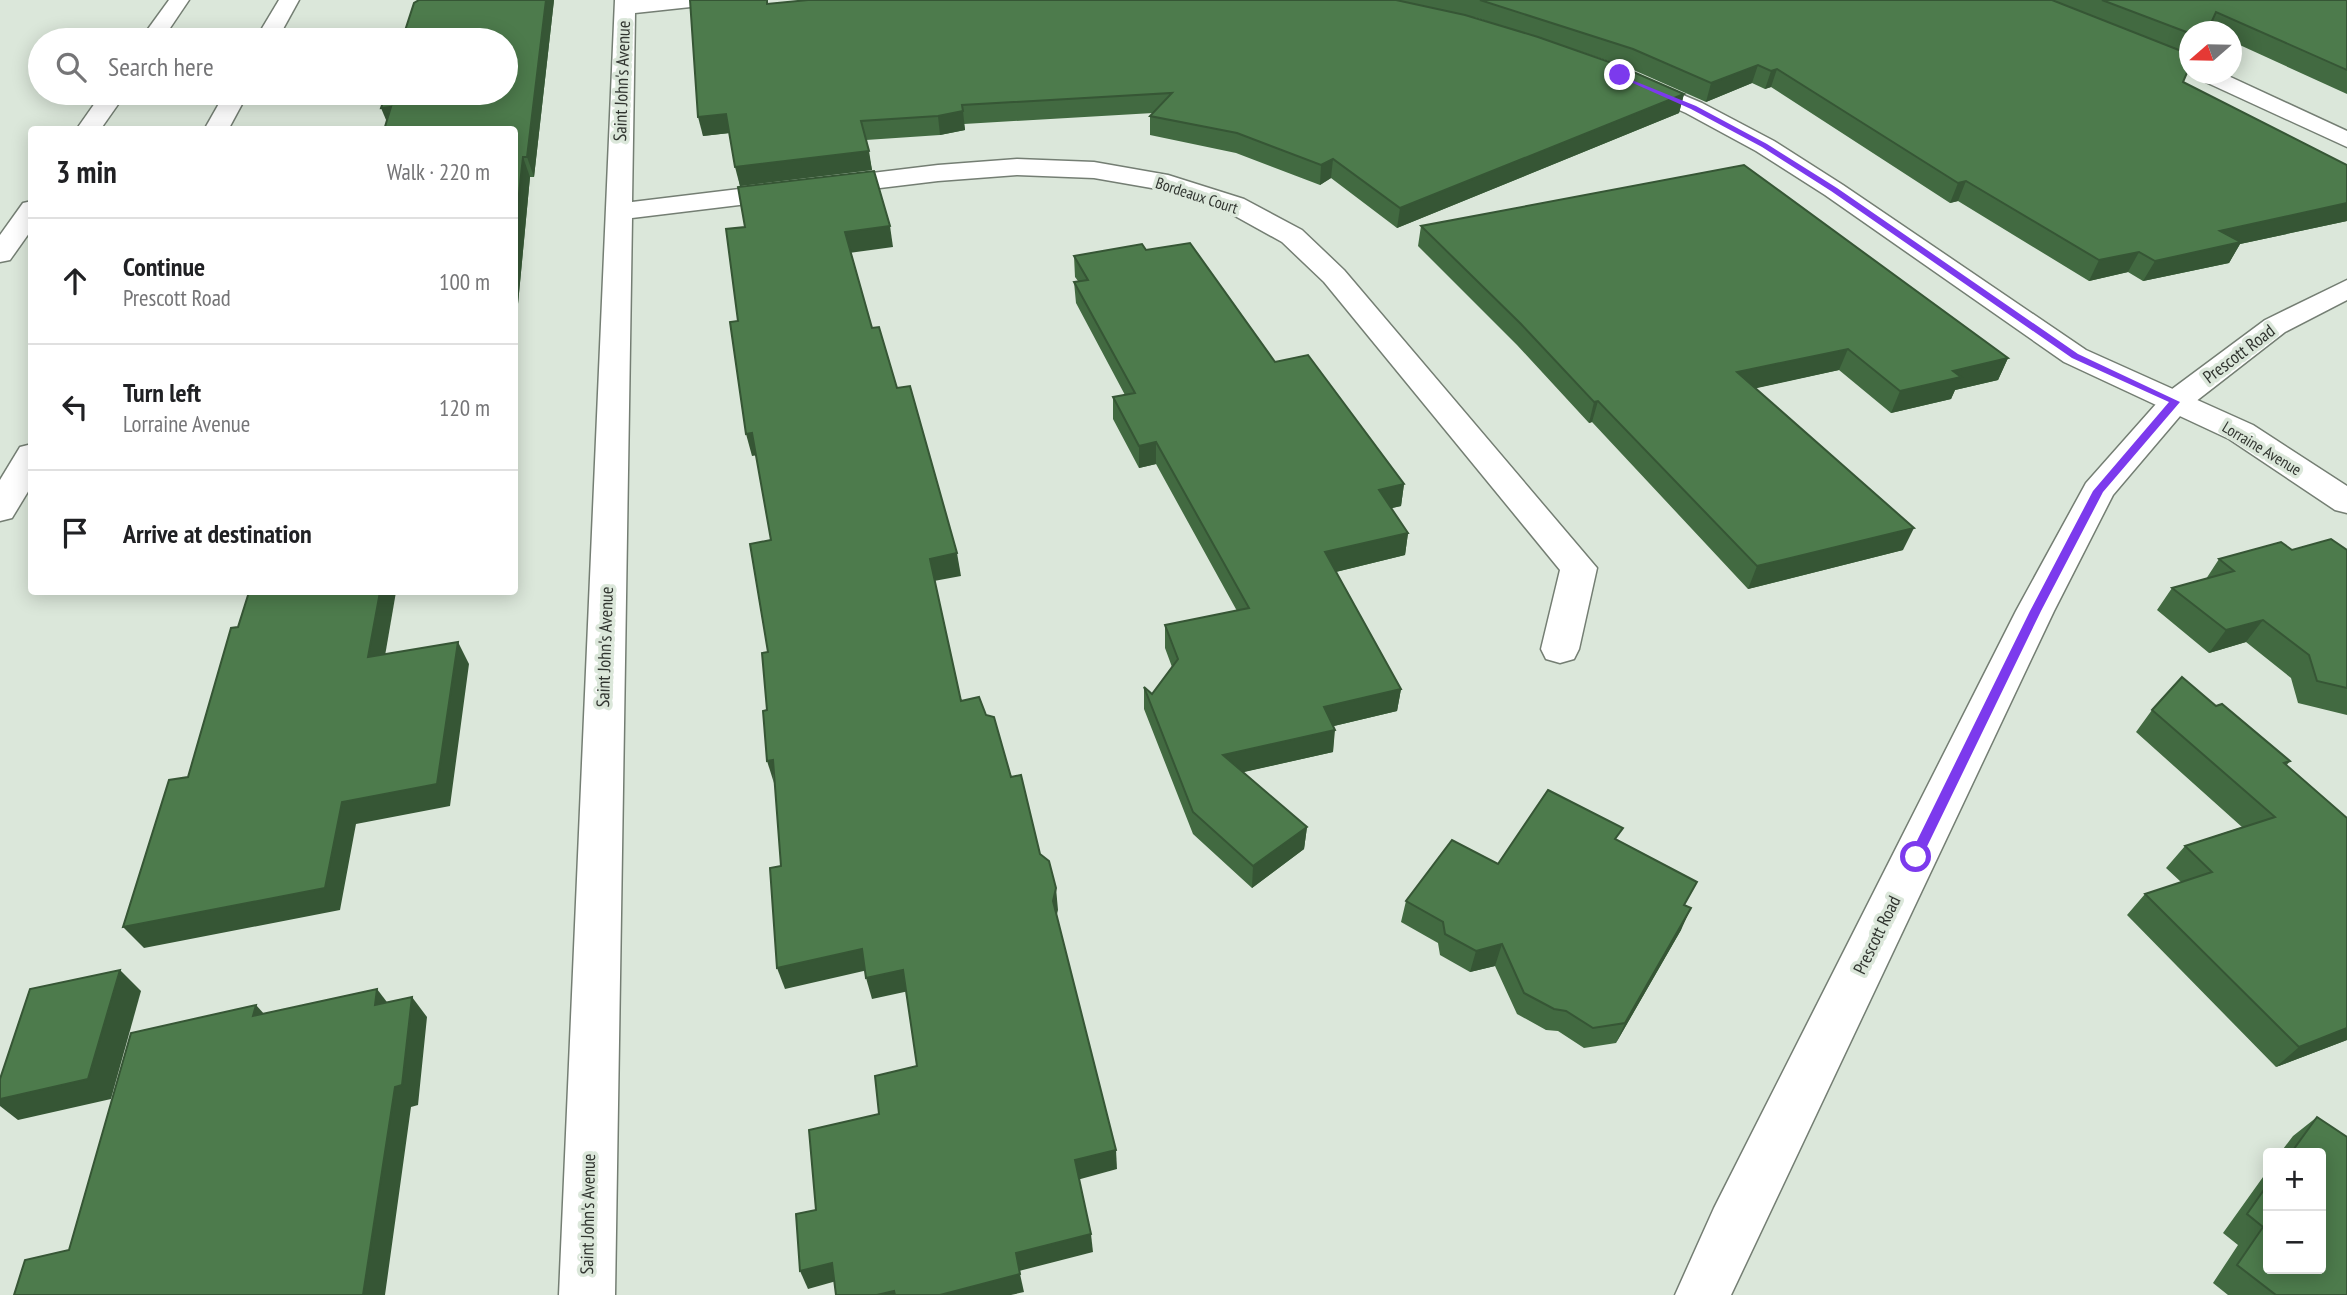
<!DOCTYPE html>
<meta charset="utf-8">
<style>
body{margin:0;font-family:"PT Sans Narrow",sans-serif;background:#f2f2f2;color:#202124}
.controls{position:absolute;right:21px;bottom:21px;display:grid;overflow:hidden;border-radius:7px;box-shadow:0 4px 18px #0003}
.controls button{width:63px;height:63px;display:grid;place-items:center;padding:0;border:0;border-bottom:2px solid #e0e0e0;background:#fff;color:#202124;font:35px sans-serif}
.compass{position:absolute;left:2179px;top:21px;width:63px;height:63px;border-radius:50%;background:#fff;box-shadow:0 4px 18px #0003;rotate:250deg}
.stop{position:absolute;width:21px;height:21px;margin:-16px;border:5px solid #7c3aed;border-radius:50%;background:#fff}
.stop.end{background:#7c3aed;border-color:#fff;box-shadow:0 2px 7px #0008}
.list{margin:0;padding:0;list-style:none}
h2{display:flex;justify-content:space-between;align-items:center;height:91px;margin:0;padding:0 28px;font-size:30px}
h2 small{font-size:23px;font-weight:400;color:#757577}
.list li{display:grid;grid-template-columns:46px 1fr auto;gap:21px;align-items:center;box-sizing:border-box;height:126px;padding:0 28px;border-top:2px solid #e0e0e0}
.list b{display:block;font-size:26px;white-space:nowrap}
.list p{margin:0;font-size:23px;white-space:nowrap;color:#757577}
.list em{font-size:23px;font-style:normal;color:#757577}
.icon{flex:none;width:38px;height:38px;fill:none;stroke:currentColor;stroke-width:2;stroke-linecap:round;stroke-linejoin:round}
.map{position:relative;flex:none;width:2347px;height:1295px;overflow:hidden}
.search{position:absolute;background:#fff;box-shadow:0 4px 18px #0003;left:28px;top:28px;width:490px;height:77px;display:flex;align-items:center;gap:18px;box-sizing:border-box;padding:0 24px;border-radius:38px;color:#757577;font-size:26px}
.panel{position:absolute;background:#fff;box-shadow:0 4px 18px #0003;left:28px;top:126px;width:490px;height:469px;border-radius:7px}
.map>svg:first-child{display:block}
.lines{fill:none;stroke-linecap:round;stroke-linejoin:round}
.street-casing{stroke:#747e73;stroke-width:3}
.secondary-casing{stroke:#747e73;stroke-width:3}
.street{fill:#fff;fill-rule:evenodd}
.secondary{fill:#fff;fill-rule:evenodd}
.wall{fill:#426a41;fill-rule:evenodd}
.shaded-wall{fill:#365635}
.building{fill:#4d7b4c;stroke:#365635;stroke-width:2}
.route{fill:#7c3aed}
.labels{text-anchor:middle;stroke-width:7;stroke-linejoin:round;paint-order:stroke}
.far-street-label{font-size:16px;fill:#30342f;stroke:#dbe7da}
.street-label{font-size:18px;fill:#30342f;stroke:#dbe7da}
</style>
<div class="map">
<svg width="2347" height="1295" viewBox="0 0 2347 1295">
<rect width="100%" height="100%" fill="#dbe7da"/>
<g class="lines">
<defs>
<g id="street">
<polygon points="615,0 710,0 707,4 700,6 635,13 632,202 938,165 1017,159 1094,162 1168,175 1244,199 1302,230 1344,270 1597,568 1579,649 1574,659 1560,663 1546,659 1541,649 1560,570 1324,282 1282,242 1226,211 1163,190 1094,178 1017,175 938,181 632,218 615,1295 559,1295"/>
<polygon points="2196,74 2224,74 2347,131 2347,147 2199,79"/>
<polygon points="1635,75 1702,103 1774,141 1843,185 2086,350 2253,425 2347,486 2347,513 2335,510 2229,439 2064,362 1825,195 1756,151 1686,113 1627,87 1624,82 1627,77"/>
</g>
<g id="secondary">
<polygon points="169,0 189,0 162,40 140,40"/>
<polygon points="279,0 299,0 277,40 255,40"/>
<polygon points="102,93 126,93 100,130 76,130"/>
<polygon points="225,93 248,93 228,130 204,130"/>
<polygon points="32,201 32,229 10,260 0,262 0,235 23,203"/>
<polygon points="2347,280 2347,300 2285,332 2186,409 2113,495 2054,611 1731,1295 1675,1295 1714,1208 2016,611 2086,483 2164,395 2265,320"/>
<polygon points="32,444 32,485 12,518 0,521 0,480 20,447"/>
</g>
</defs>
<use href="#street" class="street-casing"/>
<use href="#secondary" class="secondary-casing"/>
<use href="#street" class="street"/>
<use href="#secondary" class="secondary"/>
</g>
<g class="wall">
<polygon points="419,0 554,0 534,177 530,177 516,325 514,325 514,130"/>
<path d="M690,0H767L768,4L808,0H2347V94L2231,41V32H2211L2208,30L2189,32V68L2183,82L2347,165V221L2240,244L2229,263L2143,281L2128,272L2089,281L1958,201L1950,203L1771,87L1765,89L1752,83L1706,102L1629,68L1561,45L1684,94L1679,113L1397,228L1331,178L1320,185L1236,153L1150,135V116L1153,113L964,124L965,130L940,135L866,140L872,170L740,186L729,133L703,136ZM1468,16L1477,18L1520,32Z"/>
<polygon points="1421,226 2008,358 1998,380 1955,390 1951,399 1891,413 1839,370 1755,388 1903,550 1748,589 1592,422 1589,423 1517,345 1418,246"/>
<polygon points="1146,250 1275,362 1404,484 1401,506 1391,508 1408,533 1405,555 1336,572 1401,689 1397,711 1334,726 1333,752 1243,772 1307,827 1304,849 1252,888 1193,834 1144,709 1144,687 1152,694 1172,667 1165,648 1165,625 1237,611 1156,464 1139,468 1113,419 1113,397 1125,395 1076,303 1074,282 1078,281 1075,277 1074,256"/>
<polygon points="2292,550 2347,550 2347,715 2298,703 2291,678 2246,642 2209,653 2157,610 2172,588 2206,579 2219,559"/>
<polygon points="2216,706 2290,761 2286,766 2347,1040 2276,1067 2127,915 2145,894 2181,882 2166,868 2185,846 2242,827 2136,732 2152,710"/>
<polygon points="1618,841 1686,906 1681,930 1616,1043 1584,1048 1558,1031 1546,1030 1517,1014 1495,966 1470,972 1440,955 1438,943 1401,922 1406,901 1498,864"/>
<polygon points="2317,1117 2347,1295 2228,1295 2213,1283 2238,1245 2223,1233 2268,1170 2268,1269 2321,1153 2280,1153 2293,1136"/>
</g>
<g class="shaded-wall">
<polygon points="546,0 554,0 534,177 527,157"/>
<polygon points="1758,65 1752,83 1706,102 1711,83"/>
<polygon points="1777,69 1771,87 1765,89 1771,71"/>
<polygon points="1684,94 1679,113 1397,228 1400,208"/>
<polygon points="391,107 389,127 381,108"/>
<polygon points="963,111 965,130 940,135 938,116"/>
<polygon points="726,114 730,133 703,136 698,117"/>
<polygon points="869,151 872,170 740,186 735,167"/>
<polygon points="523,157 530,177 516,325 514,325 514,239"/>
<polygon points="1333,159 1331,178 1320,185 1321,165"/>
<polygon points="1966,181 1958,201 1950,203 1958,183"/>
<polygon points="2347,203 2347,221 2240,244 2229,263 2143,281 2155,261 2220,231"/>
<polygon points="890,226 893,247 849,253 845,232"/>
<polygon points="2139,252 2128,272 2089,281 2099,260"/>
<polygon points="1848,349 1839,370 1730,394 1737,372"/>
<polygon points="2008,358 1998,380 1955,390 1951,399 1891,413 1900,391 1953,371"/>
<polygon points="1598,401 1592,422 1589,423 1594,402"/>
<polygon points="752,433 758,455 752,456 746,434"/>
<polygon points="1156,442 1156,464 1139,468 1139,446"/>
<polygon points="1404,484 1401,506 1376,512 1379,490"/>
<polygon points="1914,528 1903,550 1748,589 1757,566"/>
<polygon points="1408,533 1405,555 1323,575 1325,552"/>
<polygon points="957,553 961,576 934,581 930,559"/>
<polygon points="380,592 396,592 381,679 368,657"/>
<polygon points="2263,620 2246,642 2209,653 2226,630"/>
<polygon points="458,642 469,664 450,806 356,824 340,910 144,948 123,927 342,802"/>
<polygon points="1401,689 1397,711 1321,729 1324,707"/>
<polygon points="1335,730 1333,752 1222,777 1223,755"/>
<polygon points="773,760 774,783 767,761"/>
<polygon points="1307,827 1304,849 1252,888 1253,866"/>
<polygon points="1056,888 1058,910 1055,922 1053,901"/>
<polygon points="1691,908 1681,930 1616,1043 1625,1023"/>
<polygon points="1502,944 1495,966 1470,972 1476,951"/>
<polygon points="862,949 868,970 785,989 777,968"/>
<polygon points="120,970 141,991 111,1099 18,1120 0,1106 0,1099"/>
<polygon points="903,970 909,991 872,999 866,978"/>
<polygon points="377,989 393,1010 375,1005"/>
<polygon points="412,997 427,1017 418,1105 411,1107 385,1295 363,1295 395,1087"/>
<polygon points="256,1005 275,1026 253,1016"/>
<polygon points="2347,1028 2347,1040 2276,1067 2299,1047"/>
<polygon points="1116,1150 1117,1169 1077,1180 1075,1160"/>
<polygon points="1091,1234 1093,1252 1019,1271 1016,1253"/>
<polygon points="832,1263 840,1280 808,1289 800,1271"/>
<polygon points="1020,1274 1024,1292 1011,1295 940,1295"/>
<polygon points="894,1291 896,1295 877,1295"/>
</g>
<g class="building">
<polygon points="419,0 546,0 527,157 523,157 514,239 514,130 384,130 391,107 381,108 386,93 506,93 506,40 402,40 414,3"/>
<polygon points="690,0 767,0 767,4 808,0 1396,0 1465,15 1538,37 1615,64 1684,94 1400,208 1333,159 1321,165 1237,133 1150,116 1172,93 962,105 963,111 938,116 861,121 869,151 735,167 726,114 698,117"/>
<polygon points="1480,0 2052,0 2189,54 2189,68 2183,82 2347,165 2347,203 2220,231 2241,242 2155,261 2139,252 2099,260 1966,181 1958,183 1777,69 1771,71 1758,65 1711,83 1633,49"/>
<polygon points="2102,0 2347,0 2347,70 2216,12 2207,32 2189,32 2189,33"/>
<polygon points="1744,165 2008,358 1953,371 1961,377 1900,391 1848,349 1737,372 1914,528 1757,566 1598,401 1594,402 1521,324 1421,226"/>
<polygon points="874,171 890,226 845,232 872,328 879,327 897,388 910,386 957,553 930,559 961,701 979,697 986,715 994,717 1011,777 1021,775 1040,854 1049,861 1056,888 1053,901 1116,1150 1075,1160 1091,1234 1016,1253 1020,1274 940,1295 895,1295 894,1291 877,1295 836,1295 832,1263 800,1271 796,1214 816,1210 809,1130 879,1114 875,1076 917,1066 903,970 866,978 862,949 777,968 770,868 781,866 773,760 767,761 763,711 767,710 762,653 768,652 750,544 771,540 752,433 746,434 730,322 738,321 726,229 745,227 738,187"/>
<polygon points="1190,243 1275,362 1308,355 1404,484 1379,490 1408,533 1325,552 1401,689 1324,707 1335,730 1223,755 1307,827 1253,866 1193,812 1144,687 1152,694 1178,659 1165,625 1249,608 1156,442 1139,446 1113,397 1135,393 1074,282 1088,280 1074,256 1142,244 1146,250"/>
<polygon points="2331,539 2347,550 2347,688 2317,681 2309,655 2263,620 2226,630 2172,588 2234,571 2219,559 2281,542 2292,550"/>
<polygon points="249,592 380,592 368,657 458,642 437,784 342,802 325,888 123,927 169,780 188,777 231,628 238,627"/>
<polygon points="2182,677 2216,706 2222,704 2290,761 2284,763 2347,818 2347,1028 2299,1047 2145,894 2212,872 2185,846 2275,817 2152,710"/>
<polygon points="1548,790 1623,828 1615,839 1697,882 1684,905 1691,908 1625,1023 1593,1028 1566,1011 1554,1009 1524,993 1502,944 1476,951 1445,934 1443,922 1406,901 1452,840 1498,864"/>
<polygon points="120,970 88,1079 0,1099 0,1079 30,989"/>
<polygon points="377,989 375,1005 412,997 402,1085 395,1087 363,1295 14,1295 25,1260 69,1250 131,1033 256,1005 253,1016"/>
<polygon points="2317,1117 2347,1137 2347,1295 2276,1295 2237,1265 2263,1227 2247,1214 2268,1184 2268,1269 2321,1269 2321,1153 2291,1153"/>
</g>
<polygon class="route" points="1617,74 1696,106 1767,144 1837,188 2078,354 2180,402 2103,492 2041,611 1920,861 1911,861 1909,857 2030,611 2093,491 2169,402 2072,358 1831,191 1762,147 1691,109 1617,76"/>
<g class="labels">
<g class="far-street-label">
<text transform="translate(1197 195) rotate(18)" y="6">Bordeaux Court</text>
<text transform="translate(2262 448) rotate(31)" y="6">Lorraine Avenue</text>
</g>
<g class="street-label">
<text transform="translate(622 81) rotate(-88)" y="6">Saint John's Avenue</text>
<text transform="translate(2239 354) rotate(-37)" y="6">Prescott Road</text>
<text transform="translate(605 647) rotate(-88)" y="6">Saint John's Avenue</text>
<text transform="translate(1877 935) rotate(-64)" y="6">Prescott Road</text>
<text transform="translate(588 1214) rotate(-89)" y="6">Saint John's Avenue</text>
</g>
</g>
</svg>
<div class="controls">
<button>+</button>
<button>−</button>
</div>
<svg class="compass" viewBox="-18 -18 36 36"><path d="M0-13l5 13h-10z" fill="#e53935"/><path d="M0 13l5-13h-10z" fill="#757577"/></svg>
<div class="stop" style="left:1916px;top:857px"></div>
<div class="stop end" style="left:1620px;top:75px"></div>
<div class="search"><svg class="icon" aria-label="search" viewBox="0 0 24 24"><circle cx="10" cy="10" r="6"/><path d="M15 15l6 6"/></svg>Search here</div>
<section class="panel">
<h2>3 min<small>Walk · 220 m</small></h2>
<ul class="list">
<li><svg class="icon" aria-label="ahead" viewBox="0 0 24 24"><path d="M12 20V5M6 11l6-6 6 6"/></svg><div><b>Continue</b><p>Prescott Road</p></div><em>100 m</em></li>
<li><svg class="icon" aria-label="left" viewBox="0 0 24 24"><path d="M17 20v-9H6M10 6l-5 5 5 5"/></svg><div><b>Turn left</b><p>Lorraine Avenue</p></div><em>120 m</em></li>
<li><svg class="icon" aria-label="arrive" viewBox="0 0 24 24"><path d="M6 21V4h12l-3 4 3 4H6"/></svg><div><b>Arrive at destination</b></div></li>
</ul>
</section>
</div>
